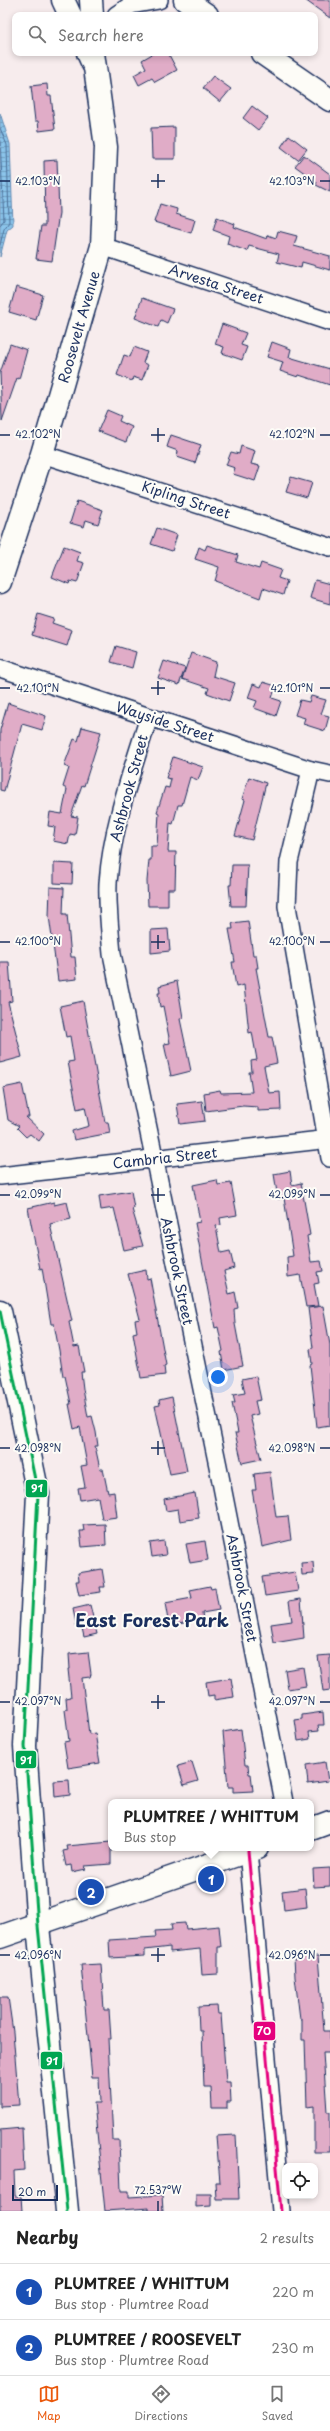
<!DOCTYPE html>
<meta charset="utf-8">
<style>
body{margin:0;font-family:"Playpen Sans",sans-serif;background:#f2f2f2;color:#222}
.controls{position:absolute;right:12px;bottom:12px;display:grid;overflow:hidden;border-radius:8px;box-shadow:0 2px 6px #0003}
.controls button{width:36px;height:36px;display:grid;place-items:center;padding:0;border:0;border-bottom:1px solid #e0e0e0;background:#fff;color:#222;font:20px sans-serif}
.scale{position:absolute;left:12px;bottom:10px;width:46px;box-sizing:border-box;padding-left:4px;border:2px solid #1b2f5e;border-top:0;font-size:11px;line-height:14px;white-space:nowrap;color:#1b2f5e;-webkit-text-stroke:3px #fdfcf7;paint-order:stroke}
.you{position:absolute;left:218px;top:1377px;width:14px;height:14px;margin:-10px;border:3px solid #fff;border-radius:50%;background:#1a73e8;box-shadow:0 0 0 6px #1a73e833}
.badge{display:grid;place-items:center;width:26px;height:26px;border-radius:50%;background:#ea580c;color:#fff;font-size:13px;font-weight:700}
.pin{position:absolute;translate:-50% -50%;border:2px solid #fff;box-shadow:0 1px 4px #0006}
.popup{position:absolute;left:108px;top:1799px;width:206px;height:52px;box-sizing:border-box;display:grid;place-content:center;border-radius:8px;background:#fff;filter:drop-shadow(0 1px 3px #0005);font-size:13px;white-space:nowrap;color:#767676}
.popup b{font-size:15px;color:#222}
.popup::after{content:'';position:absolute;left:50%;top:100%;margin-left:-8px;border:8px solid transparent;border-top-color:#fff}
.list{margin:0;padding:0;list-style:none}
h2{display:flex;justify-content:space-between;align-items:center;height:52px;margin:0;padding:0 16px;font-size:17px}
h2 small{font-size:13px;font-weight:400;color:#767676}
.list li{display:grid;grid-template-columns:26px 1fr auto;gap:12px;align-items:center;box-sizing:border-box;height:56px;padding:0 16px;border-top:1px solid #e0e0e0}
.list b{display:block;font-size:15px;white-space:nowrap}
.list p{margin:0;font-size:13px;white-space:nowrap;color:#767676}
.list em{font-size:13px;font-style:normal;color:#767676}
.icon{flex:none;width:22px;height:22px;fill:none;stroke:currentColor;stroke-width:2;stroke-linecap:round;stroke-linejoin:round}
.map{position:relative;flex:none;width:330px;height:2211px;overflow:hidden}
.search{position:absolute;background:#fff;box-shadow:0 2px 6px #0003;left:12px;right:12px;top:12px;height:44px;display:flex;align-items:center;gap:10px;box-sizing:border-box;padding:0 14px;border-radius:8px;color:#767676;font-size:15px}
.sheet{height:164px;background:#fff}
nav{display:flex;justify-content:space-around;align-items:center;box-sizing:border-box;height:56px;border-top:1px solid #e0e0e0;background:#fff;font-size:11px;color:#767676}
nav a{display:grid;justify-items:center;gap:2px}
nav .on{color:#ea580c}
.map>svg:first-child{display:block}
.water{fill:url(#water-rules);stroke:#5e88b2}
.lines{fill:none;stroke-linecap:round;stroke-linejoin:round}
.shore{stroke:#486b96;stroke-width:1}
.building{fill:#e0acc7;stroke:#1b2f5e}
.minor-casing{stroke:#1b2f5e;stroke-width:20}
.tertiary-casing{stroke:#1b2f5e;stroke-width:25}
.secondary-casing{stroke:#1b2f5e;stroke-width:25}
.minor{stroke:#fdfcf7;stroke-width:17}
.tertiary{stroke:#fdfcf7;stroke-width:22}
.secondary{stroke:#fdfcf7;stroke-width:22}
.bus-1-casing{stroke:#fdfcf7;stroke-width:6}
.bus-2-casing{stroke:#fdfcf7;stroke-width:6}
.bus-1{stroke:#00a651;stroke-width:3}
.bus-2{stroke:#e5007d;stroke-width:3}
.ticks{fill:none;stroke:#1b2f5e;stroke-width:1.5}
.labels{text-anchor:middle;stroke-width:4;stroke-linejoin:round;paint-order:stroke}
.street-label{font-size:14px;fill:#1b2f5e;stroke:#fdfcf7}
.district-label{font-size:18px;font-weight:bold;fill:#1b2f5e;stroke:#fdfcf7}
.ticks-label{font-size:10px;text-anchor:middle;fill:#1b2f5e;stroke:#fdfcf7;stroke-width:4;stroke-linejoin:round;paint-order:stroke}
.line-badge{stroke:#fdfcf7;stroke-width:1.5}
.badge-label{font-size:11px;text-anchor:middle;font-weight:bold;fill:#fff}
</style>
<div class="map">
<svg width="330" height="2211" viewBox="0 0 330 2211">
<defs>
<pattern id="water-rules" width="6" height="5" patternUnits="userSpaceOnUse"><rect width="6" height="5" fill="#8bc4ea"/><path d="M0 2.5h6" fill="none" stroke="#71a0c1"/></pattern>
</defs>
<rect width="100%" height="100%" fill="#f7eced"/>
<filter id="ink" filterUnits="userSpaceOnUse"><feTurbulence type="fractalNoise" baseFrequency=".025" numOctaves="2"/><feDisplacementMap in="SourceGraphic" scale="8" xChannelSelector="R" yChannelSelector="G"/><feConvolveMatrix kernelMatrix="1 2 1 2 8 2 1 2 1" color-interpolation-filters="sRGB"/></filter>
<g filter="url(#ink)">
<polygon class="water" points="0,113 10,144 13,225 7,230 0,257"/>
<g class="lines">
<g class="shore">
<polyline points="0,128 7,145 9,222 4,229 0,245"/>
<polyline points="0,142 4,220 0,225"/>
</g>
</g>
<g class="building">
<polygon points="305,0 330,0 330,18"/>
<polygon points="154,53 168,53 177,70 155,82 152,78 139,85 134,75 146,68 142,60"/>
<polygon points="213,76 231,89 220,102 203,88"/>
<polygon points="47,84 48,96 51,96 55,129 39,131 38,121 35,121 31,86"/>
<polygon points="252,106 268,118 258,130 243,118"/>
<polygon points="175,127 175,159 152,159 151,128"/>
<polygon points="289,135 307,149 298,160 281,147"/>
<polygon points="304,155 330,174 330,192 316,185 317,182 295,166"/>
<polygon points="57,160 59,213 52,261 36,259 41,226 45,226 44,161"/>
<polygon points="160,204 177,209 176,214 195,220 191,233 154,222"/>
<polygon points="217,217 235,224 234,227 267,239 268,235 276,238 278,231 297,236 294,246 330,256 330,270 302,262 301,268 277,262 279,254 249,246 247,251 227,244 229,236 213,230"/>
<polygon points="16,287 43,295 36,320 9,312"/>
<polygon points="142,298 173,309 167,323 161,320 158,327 135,318"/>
<polygon points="222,324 246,333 241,345 247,347 242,360 222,353 224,347 215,344"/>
<polygon points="272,342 291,349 289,357 330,369 330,385 299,375 298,377 280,371 283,362 267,357"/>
<polygon points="10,344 27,350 19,379 17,378 2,421 0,373"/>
<polygon points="134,347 147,352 143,363 148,365 142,380 133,377 132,381 117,375 124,355 130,357"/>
<polygon points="107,410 121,416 119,421 132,427 126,442 98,431"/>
<polygon points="171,435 201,445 195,463 177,457 178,451 167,447"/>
<polygon points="241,446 255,451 251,464 260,466 255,481 233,474 235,468 226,465 231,452 239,454"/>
<polygon points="291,477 312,483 307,498 286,492"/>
<polygon points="77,501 103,510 98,524 86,520 84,527 70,523"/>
<polygon points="157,528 177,535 172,551 151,544"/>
<polygon points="207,545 238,555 236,562 259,569 261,563 281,570 278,578 287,581 283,595 263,588 260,598 215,581 219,567 195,559 199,547 205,550"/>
<polygon points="64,546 80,552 77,561 84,563 77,583 70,581 69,584 52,577"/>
<polygon points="315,580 330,584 330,604 310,598"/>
<polygon points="38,614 54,619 52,623 72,630 67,646 32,635"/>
<polygon points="116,646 136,652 132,668 111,662"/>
<polygon points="191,653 216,662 213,676 235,683 229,701 207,693 209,688 182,679"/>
<polygon points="164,661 185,668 179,685 158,678"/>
<polygon points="263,682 276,686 272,698 281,701 276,716 254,708 257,701 248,698 253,684 261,687"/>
<polygon points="311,696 326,700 321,714 329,716 325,731 303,724 305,718 295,715 300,700 309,702"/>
<polygon points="8,703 46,716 42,730 22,724 4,791 0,790 0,730"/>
<polygon points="82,727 101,732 84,786 82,785 71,816 78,817 75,835 70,834 68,844 53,841 55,827 48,826 50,812 62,814 67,789 63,787 69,768 64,766 74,739 78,741"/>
<polygon points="173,757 203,767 198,780 190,777 182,805 178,805 173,824 170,823 168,852 176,852 175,889 168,889 168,906 148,906 147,881 149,860 151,860 151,846 157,846 159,813 157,812 165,787 169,788 171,779 166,778"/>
<polygon points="249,777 266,783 252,840 235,836 245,800 242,799"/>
<polygon points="54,863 73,864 72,884 54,883"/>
<polygon points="232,865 248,865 246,906 231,906 229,885 231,885"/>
<polygon points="50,887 64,888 63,914 67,914 71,957 75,957 77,979 58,981 49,916"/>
<polygon points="248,921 253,955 256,955 258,968 256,968 269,1037 272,1037 277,1063 264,1066 269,1093 280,1092 281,1110 258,1111 258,1107 243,1106 206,1111 204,1093 220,1090 221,1093 252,1092 249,1072 252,1072 251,1061 257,1060 252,1032 249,1033 244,985 236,987 232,962 235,962 229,929 233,929 232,923"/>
<polygon points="168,929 170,951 151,953 151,930"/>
<polygon points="0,962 9,962 12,1001 8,1002 22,1057 0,1063"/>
<polygon points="177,981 183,1018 180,1019 191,1071 171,1076 164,1044 170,1043 163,1006 160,1007 158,993 160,993 159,986"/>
<polygon points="83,1001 105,1122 108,1122 110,1133 74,1140 72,1131 89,1126 85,1107 77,1109 68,1062 74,1061 70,1036 66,1037 60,1006"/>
<polygon points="22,1084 29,1117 26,1117 44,1134 39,1141 30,1134 26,1137 17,1128 19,1126 8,1120 3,1088"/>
<polygon points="202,1101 205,1121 180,1124 177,1104"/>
<polygon points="290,1171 292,1185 301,1183 310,1235 307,1236 311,1262 321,1261 323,1271 317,1272 319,1283 314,1284 318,1306 306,1307 300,1275 288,1277 287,1257 293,1256 284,1198 278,1199 274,1174"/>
<polygon points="217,1180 218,1185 231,1183 237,1215 220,1218 221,1225 216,1226 221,1253 230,1251 234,1268 224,1271 229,1294 235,1292 238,1308 234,1309 235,1324 243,1366 224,1370 221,1352 223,1351 218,1327 215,1328 195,1223 200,1222 193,1185"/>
<polygon points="131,1191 134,1208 132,1209 143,1246 124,1250 114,1208 101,1210 99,1196"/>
<polygon points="54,1202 54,1205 67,1202 71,1219 50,1224 72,1321 69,1322 74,1347 79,1346 84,1372 81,1372 83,1389 88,1417 92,1416 96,1432 98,1446 95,1446 100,1469 103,1469 108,1493 114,1492 117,1517 102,1519 98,1497 80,1500 78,1488 85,1487 81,1466 87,1465 80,1427 74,1429 69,1404 71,1404 65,1376 63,1376 59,1350 54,1324 51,1324 42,1268 40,1269 28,1208"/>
<polygon points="146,1270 147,1279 150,1278 166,1365 164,1366 165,1375 141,1378 133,1333 137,1332 135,1320 140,1319 128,1274"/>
<polygon points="323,1306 330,1345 330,1425 317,1427 310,1365 312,1364 310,1349 313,1348 308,1308"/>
<polygon points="256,1376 261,1400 255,1401 258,1414 250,1416 261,1459 242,1463 235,1433 238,1433 232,1403 235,1403 233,1395 245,1393 242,1379"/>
<polygon points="172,1397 187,1471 170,1474 155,1406 160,1405 159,1400"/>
<polygon points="270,1472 276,1517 288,1516 291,1540 262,1547 252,1490 256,1490 254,1474"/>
<polygon points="195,1493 199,1518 180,1521 178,1509 166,1511 164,1499"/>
<polygon points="105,1524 106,1545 82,1547 80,1531 84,1531 83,1525"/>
<polygon points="164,1541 166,1555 152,1557 150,1543"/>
<polygon points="205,1541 208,1560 190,1563 186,1544"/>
<polygon points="313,1562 314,1574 302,1575 301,1563"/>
<polygon points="102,1569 105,1587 100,1587 101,1592 79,1595 76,1581 79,1581 78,1573"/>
<polygon points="295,1572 298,1591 265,1596 262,1577"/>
<polygon points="210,1586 211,1589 215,1588 219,1610 202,1613 203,1619 169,1626 165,1603 192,1598 190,1590"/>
<polygon points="301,1599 304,1638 274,1643 271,1624 292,1621 289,1601"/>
<polygon points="90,1605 97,1634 84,1637 82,1628 77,1629 73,1609"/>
<polygon points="88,1652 91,1674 90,1677 82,1678 89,1734 95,1733 100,1763 68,1768 64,1742 69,1741 65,1710 67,1709 66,1698 71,1697 68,1669 70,1669 69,1654"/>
<polygon points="330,1655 330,1690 323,1691 318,1656"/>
<polygon points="303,1667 306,1686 288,1689 285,1670"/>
<polygon points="231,1678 234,1697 214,1700 214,1695 208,1696 206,1682"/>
<polygon points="323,1712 324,1725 318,1725 319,1731 309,1732 310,1739 298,1741 295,1720 302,1719 302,1715"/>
<polygon points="241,1729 245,1765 248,1765 249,1774 251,1774 253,1791 233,1792 233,1787 228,1787 223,1732"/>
<polygon points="192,1762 198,1781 184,1785 178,1766"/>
<polygon points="325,1762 328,1781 308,1784 306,1765"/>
<polygon points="69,1780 70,1795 55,1797 54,1781"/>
<polygon points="111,1842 111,1864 85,1866 86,1869 72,1872 71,1865 66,1866 63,1851 68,1850 67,1846"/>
<polygon points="330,1868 330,1886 314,1887 313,1869"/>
<polygon points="305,1888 307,1907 284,1910 282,1891"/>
<polygon points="185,1923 186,1929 219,1926 221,1947 218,1947 218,1974 202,1975 200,1949 170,1952 170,1947 145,1950 145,1956 110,1958 109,1940 156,1937 155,1931 172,1930 171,1924"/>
<polygon points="318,1956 324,2031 330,2031 330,2053 323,2053 327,2112 330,2112 330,2152 314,2152 314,2106 307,2107 305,2040 302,2040 302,2019 300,2019 295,1977 294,1957"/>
<polygon points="101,1964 104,2010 109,2010 111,2039 108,2039 113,2140 119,2140 121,2191 129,2191 129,2197 162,2195 163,2211 149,2211 149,2208 105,2211 94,2103 100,2103 99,2077 92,2077 81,1965"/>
<polygon points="0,1997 8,1997 13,2032 19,2105 0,2106"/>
<polygon points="217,2006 218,2014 221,2014 226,2082 230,2082 231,2102 227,2102 227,2108 212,2108 211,2087 204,2087 202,2031 199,2031 198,2007"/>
<polygon points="22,2128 24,2170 14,2171 15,2196 21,2196 22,2211 0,2211 0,2130"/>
<polygon points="236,2135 239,2199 216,2199 215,2182 220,2182 216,2136"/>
<polygon points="196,2194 211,2194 211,2206 196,2207"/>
</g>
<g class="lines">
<defs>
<g id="minor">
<polyline points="116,15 131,5 159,0"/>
<polyline points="102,246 330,322"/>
<polyline points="42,454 330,547"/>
<polyline points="0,668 311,770 330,774"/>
<path d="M149,717C132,771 112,826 108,883C107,907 110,931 112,954L218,1466L284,1802"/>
<polyline points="311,770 289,862 287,906 330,1158"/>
<polyline points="0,1176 330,1139"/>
<polyline points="248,1851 281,2211"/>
</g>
<g id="tertiary">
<polyline points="91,0 92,15"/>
<polyline points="0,582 42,454 102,246 106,147 93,53"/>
<polyline points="0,1311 38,1494 25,1746 38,1926 67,2211"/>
<polyline points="311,1829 330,1822"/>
<polyline points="0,1937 257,1848"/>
</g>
<g id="secondary">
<polyline points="63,0 70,15"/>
<polyline points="185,0 207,15"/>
<polyline points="88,53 93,64"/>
<polyline points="262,53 330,100"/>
</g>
</defs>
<use href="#minor" class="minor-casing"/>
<use href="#tertiary" class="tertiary-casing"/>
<use href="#secondary" class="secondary-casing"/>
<use href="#minor" class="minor"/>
<use href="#tertiary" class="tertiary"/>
<use href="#secondary" class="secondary"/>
<defs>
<polyline id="bus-1" points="0,1311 38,1494 25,1746 38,1926 67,2211"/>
<polyline id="bus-2" points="248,1851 281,2211"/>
</defs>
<use href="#bus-1" class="bus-1-casing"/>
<use href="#bus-2" class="bus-2-casing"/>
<use href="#bus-1" class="bus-1"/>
<use href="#bus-2" class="bus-2"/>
</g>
</g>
<path class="ticks" d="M158,174V188M0,181H10M151,181H165M320,181H330M158,428V442M0,435H10M151,435H165M320,435H330M158,681V695M0,688H10M151,688H165M320,688H330M158,935V949M0,942H10M151,942H165M320,942H330M158,1188V1202M0,1195H10M151,1195H165M320,1195H330M158,1441V1455M0,1448H10M151,1448H165M320,1448H330M158,1695V1709M0,1702H10M151,1702H165M320,1702H330M158,1948V1962M0,1955H10M151,1955H165M320,1955H330M158,2201V2211"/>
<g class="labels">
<g class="street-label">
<text transform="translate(216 284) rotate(18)" y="5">Arvesta Street</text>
<text transform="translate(79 327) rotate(-74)" y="5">Roosevelt Avenue</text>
<text transform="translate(186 500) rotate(18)" y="5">Kipling Street</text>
<text transform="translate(165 722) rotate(18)" y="5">Wayside Street</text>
<text transform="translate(129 788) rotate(-75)" y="5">Ashbrook Street</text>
<text transform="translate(165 1158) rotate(-6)" y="5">Cambria Street</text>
<text transform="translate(177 1271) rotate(78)" y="5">Ashbrook Street</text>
<text transform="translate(242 1588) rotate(79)" y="5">Ashbrook Street</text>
</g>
<g class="district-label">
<text x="152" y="1627">East Forest Park</text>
</g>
</g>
<g class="ticks-label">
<text x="38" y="185">42.103°N</text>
<text x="292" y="185">42.103°N</text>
<text x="38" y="438">42.102°N</text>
<text x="292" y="438">42.102°N</text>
<text x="38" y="692">42.101°N</text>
<text x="292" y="692">42.101°N</text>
<text x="38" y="945">42.100°N</text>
<text x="292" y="945">42.100°N</text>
<text x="38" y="1198">42.099°N</text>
<text x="292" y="1198">42.099°N</text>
<text x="38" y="1452">42.098°N</text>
<text x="292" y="1452">42.098°N</text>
<text x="38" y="1705">42.097°N</text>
<text x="292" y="1705">42.097°N</text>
<text x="38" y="1959">42.096°N</text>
<text x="292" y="1959">42.096°N</text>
<text x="158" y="2194">72.537°W</text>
</g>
<g class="line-badge">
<rect x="25" y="1479" width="23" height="19" rx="4" fill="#00a651"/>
<rect x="15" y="1750" width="22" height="19" rx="4" fill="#00a651"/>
<rect x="253" y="2021" width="23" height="20" rx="4" fill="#e5007d"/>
<rect x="40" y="2051" width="23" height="19" rx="4" fill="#00a651"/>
</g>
<g class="badge-label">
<text x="37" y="1492">91</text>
<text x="26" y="1764">91</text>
<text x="264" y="2035">70</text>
<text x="52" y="2065">91</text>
</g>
</svg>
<div class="controls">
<button><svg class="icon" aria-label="locate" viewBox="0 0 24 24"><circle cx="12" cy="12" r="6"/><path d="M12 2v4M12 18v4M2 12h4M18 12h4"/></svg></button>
</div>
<div class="scale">20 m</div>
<div class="you"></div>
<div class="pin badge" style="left:211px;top:1879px;background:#1a4fb4">1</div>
<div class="popup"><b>PLUMTREE / WHITTUM</b>Bus stop</div>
<div class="pin badge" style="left:91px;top:1892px;background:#1a4fb4">2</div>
<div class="search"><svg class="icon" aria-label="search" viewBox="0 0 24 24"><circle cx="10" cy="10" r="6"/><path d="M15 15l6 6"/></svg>Search here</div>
</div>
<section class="sheet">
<h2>Nearby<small>2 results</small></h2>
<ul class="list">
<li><span class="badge" style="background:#1a4fb4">1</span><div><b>PLUMTREE / WHITTUM</b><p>Bus stop · Plumtree Road</p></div><em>220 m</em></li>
<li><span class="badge" style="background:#1a4fb4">2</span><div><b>PLUMTREE / ROOSEVELT</b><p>Bus stop · Plumtree Road</p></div><em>230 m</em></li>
</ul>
</section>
<nav>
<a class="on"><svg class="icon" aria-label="map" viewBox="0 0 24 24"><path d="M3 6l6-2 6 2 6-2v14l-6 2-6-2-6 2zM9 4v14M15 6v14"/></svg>Map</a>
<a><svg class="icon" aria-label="directions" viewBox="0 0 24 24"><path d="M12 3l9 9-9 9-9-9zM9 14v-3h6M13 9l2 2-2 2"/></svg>Directions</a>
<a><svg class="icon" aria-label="saved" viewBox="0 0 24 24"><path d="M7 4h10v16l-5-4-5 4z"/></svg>Saved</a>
</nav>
